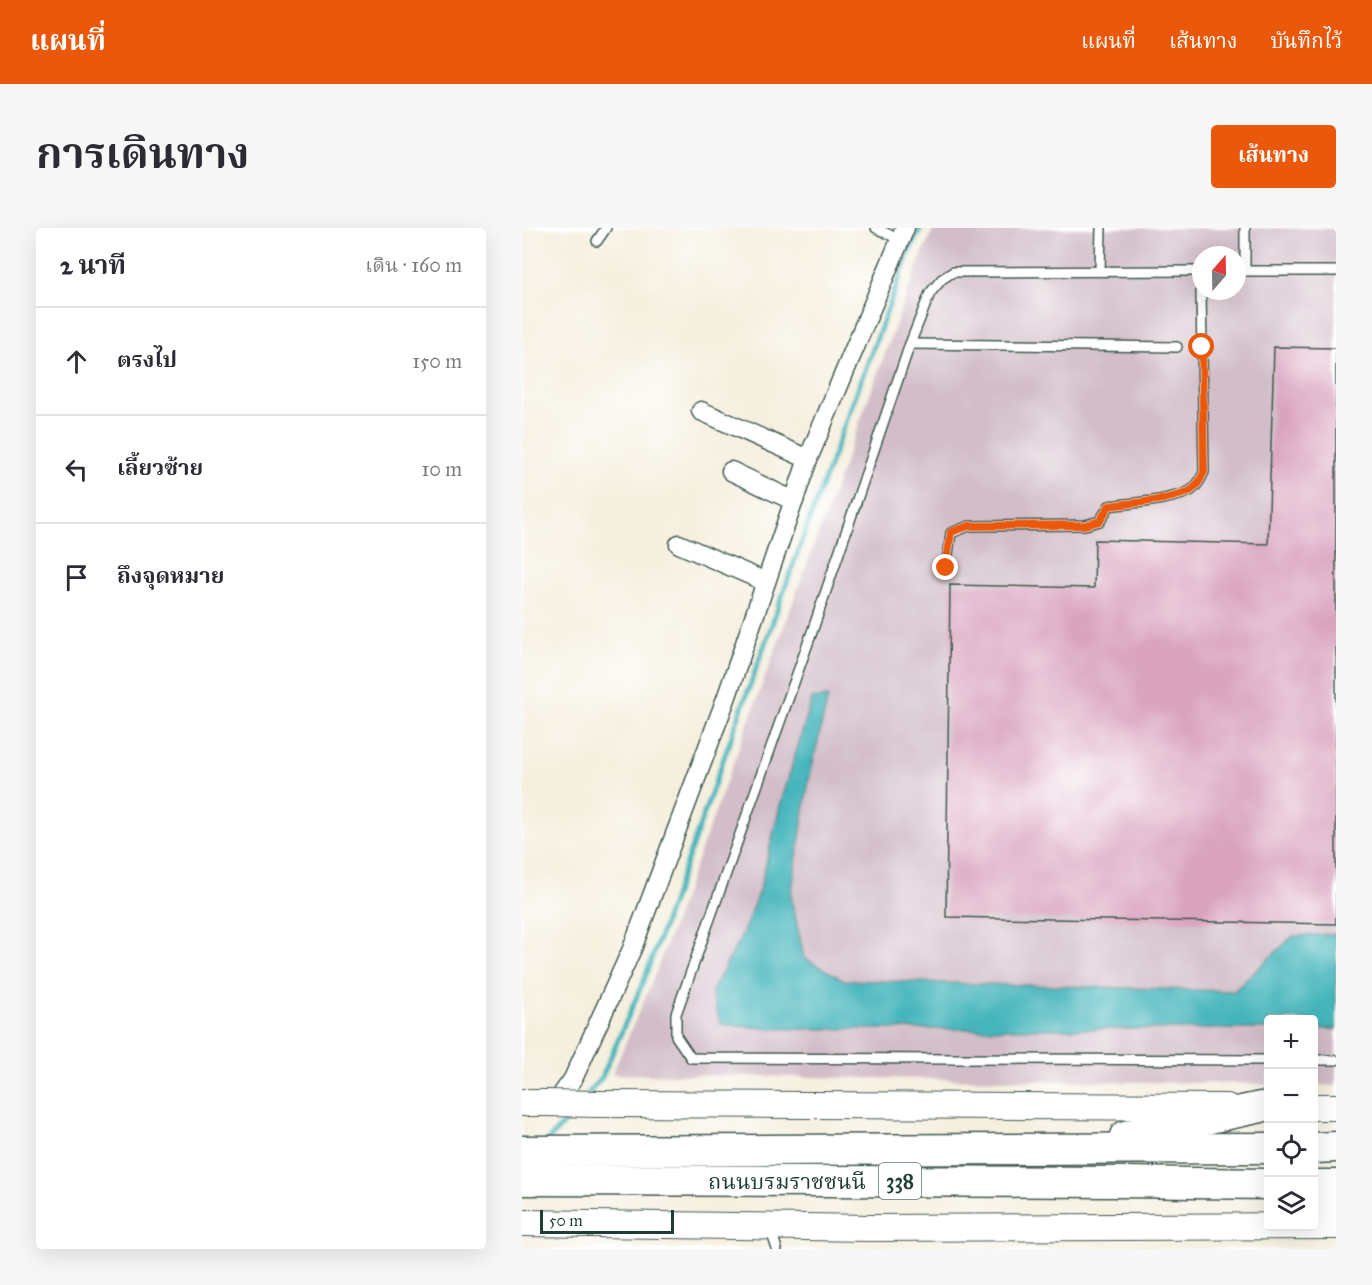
<!DOCTYPE html>
<html lang="th">
<meta charset="utf-8">
<style>
body{margin:0;font-family:"IM FELL Great Primer","Noto Serif Thai",serif;background:#f7f7f7;color:#2b2b33}
.controls{position:absolute;right:18px;bottom:18px;display:grid;overflow:hidden;border-radius:6px;box-shadow:0 6px 24px #0002}
.controls button{width:54px;height:54px;display:grid;place-items:center;padding:0;border:0;border-bottom:2px solid #e1e1e2;background:#fff;color:#2b2b33;font:30px sans-serif}
.compass{position:absolute;left:670px;top:18px;width:54px;height:54px;border-radius:50%;background:#fff;box-shadow:0 6px 24px #0002;rotate:20deg}
.scale{position:absolute;left:18px;bottom:15px;width:134px;box-sizing:border-box;padding-left:6px;border:3px solid #1f3d34;border-top:0;font-size:16px;line-height:21px;white-space:nowrap;color:#1f3d34;-webkit-text-stroke:4px #fff;paint-order:stroke}
.stop{position:absolute;width:18px;height:18px;margin:-14px;border:4px solid #ea580c;border-radius:50%;background:#fff}
.stop.end{background:#ea580c;border-color:#fff;box-shadow:0 2px 6px #0008}
.list{margin:0;padding:0;list-style:none}
h2{display:flex;justify-content:space-between;align-items:center;height:78px;margin:0;padding:0 24px;font-size:26px}
h2 small{font-size:20px;font-weight:400;color:#7c7c81}
.list li{display:grid;grid-template-columns:39px 1fr auto;gap:18px;align-items:center;box-sizing:border-box;height:108px;padding:0 24px;border-top:2px solid #e1e1e2}
.list b{display:block;font-size:22px;white-space:nowrap}
.list em{font-size:20px;font-style:normal;color:#7c7c81}
.icon{flex:none;width:33px;height:33px;fill:none;stroke:currentColor;stroke-width:2;stroke-linecap:round;stroke-linejoin:round}
.map{position:relative;flex:none;width:814px;height:1021px;overflow:hidden;border-radius:6px}
header{display:flex;align-items:center;gap:36px;box-sizing:border-box;height:84px;padding:0 30px;background:#ea580c;color:#fff}
header strong{font-size:28px}
nav{display:flex;gap:33px;margin-inline-start:auto;font-size:21px}
.intro{display:flex;align-items:center;justify-content:space-between;box-sizing:border-box;height:144px;padding:0 36px}
h1{margin:0;font-size:42px}
.button{padding:15px 27px;border-radius:6px;background:#ea580c;color:#fff;font-size:21px;font-weight:700}
main{display:flex;gap:36px;padding:0 36px}
aside{flex:1;background:#fff;border-radius:6px;box-shadow:0 6px 24px #0002}
.map>svg:first-child{display:block}
.industrial{fill:#d2bdc8;fill-rule:evenodd}
.water{fill:#45b5bc;stroke:#327978;stroke-width:1.5}
.lines{fill:none;stroke-linecap:round;stroke-linejoin:round}
.stream{stroke:#45b5bc;stroke-width:5}
.building{fill:#daa4bf}
.service-casing{stroke:#3f584e;stroke-width:12}
.minor-casing{stroke:#3f584e;stroke-width:21}
.secondary-casing{stroke:#3f584e;stroke-width:28}
.trunk-casing{stroke:#3f584e;stroke-width:33}
.service{stroke:#fff;stroke-width:9}
.minor{stroke:#fff;stroke-width:18}
.secondary{stroke:#fff;stroke-width:26}
.trunk{stroke:#fff;stroke-width:30}
.secondary-bridge-casing{stroke:#3f584e;stroke-width:28;stroke-linecap:butt}
.secondary-bridge{stroke:#fff;stroke-width:26}
.route{stroke:#ea580c;stroke-width:8}
.labels{text-anchor:middle;stroke-width:4.5;stroke-linejoin:round;paint-order:stroke}
.shield{fill:#fff;stroke:#627771;stroke-width:1.5}
.shield-label{font-size:21px;font-weight:bold;fill:#1f3d34}
.street-label{font-size:22px;fill:#1f3d34;stroke:#fff}
</style>
<header>
<strong>แผนที่</strong>
<nav><a>แผนที่</a><a>เส้นทาง</a><a>บันทึกไว้</a></nav>
</header>
<div class="intro"><h1>การเดินทาง</h1><a class="button">เส้นทาง</a></div>
<main>
<aside>
<h2>2 นาที<small>เดิน · 160 m</small></h2>
<ul class="list">
<li><svg class="icon" aria-label="ahead" viewBox="0 0 24 24"><path d="M12 20V5M6 11l6-6 6 6"/></svg><div><b>ตรงไป</b></div><em>150 m</em></li>
<li><svg class="icon" aria-label="left" viewBox="0 0 24 24"><path d="M17 20v-9H6M10 6l-5 5 5 5"/></svg><div><b>เลี้ยวซ้าย</b></div><em>10 m</em></li>
<li><svg class="icon" aria-label="arrive" viewBox="0 0 24 24"><path d="M6 21V4h12l-3 4 3 4H6"/></svg><div><b>ถึงจุดหมาย</b></div></li>
</ul>
</aside>
<div class="map">
<svg width="814" height="1021" viewBox="0 0 814 1021">
<rect width="100%" height="100%" fill="#fff"/>
<filter id="ink" filterUnits="userSpaceOnUse"><feTurbulence type="fractalNoise" baseFrequency=".0167" numOctaves="2"/><feDisplacementMap in="SourceGraphic" scale="12" xChannelSelector="R" yChannelSelector="G"/><feConvolveMatrix kernelMatrix="1 2 1 2 8 2 1 2 1" color-interpolation-filters="sRGB"/></filter>
<filter id="wash" filterUnits="userSpaceOnUse"><feTurbulence type="fractalNoise" baseFrequency=".008" numOctaves="4" result="noise"/><feDisplacementMap in="SourceGraphic" scale="24" xChannelSelector="R" yChannelSelector="G"/><feGaussianBlur stdDeviation="1.35" result="paint"/><feColorMatrix in="noise" values="0 0 0 0 0 0 0 0 0 0 0 0 0 0 0 0 0 1.4 0 .05"/><feComposite in="paint" operator="in"/></filter>
<g filter="url(#wash)">
<rect width="100%" height="100%" fill="#f5efde"/>
<path class="industrial" d="M412,0H814V858L792,857V792H746V856L90,846L133,746L398,31ZM679,27H715V63H679Z"/>
<polygon class="water" points="306,469 287,551 269,668 282,730 322,752 712,763 771,708 814,706 814,801 792,801 792,792 746,792 746,801 251,801 199,796 189,765 220,707 238,660 258,578 290,471"/>
<g class="lines">
<g class="stream">
<polyline points="65,867 80,849 122,752 295,271 387,24 399,0"/>
<polyline points="26,913 51,884"/>
</g>
</g>
<g id="blocks">
<polygon class="building" points="752,119 814,120 814,696 424,689 428,357 572,360 573,312 746,316"/>
</g>
</g>
<g filter="url(#ink)">
<use href="#blocks" fill-opacity="0" stroke="#3f584e" stroke-width="1.5"/>
<g class="lines">
<defs>
<g id="service">
<polyline points="354,0 378,12"/>
<polyline points="723,0 723,43"/>
<polyline points="75,13 84,0"/>
<polyline points="578,42 579,0"/>
<polyline points="679,43 431,44 420,51 408,65 388,116 290,404 154,786 154,808 169,830 746,832"/>
<polyline points="715,43 814,43"/>
<polyline points="388,116 655,119"/>
<path d="M424,340L429,305L447,298L563,297L578,293L587,278C609,275 648,273 668,263C675,259 679,251 682,244L679,63"/>
<polyline points="792,832 814,832"/>
<polyline points="248,1000 255,1021"/>
</g>
<g id="minor">
<polyline points="179,183 286,231"/>
<polyline points="209,243 272,273"/>
<polyline points="157,316 244,354"/>
<polyline points="41,865 51,851 110,721 205,468 286,231 383,0"/>
</g>
<g id="secondary">
<polyline points="0,875 24,875"/>
<polyline points="78,876 705,879"/>
<polyline points="792,879 814,879"/>
<polyline points="0,995 348,1000 814,998"/>
</g>
<g id="trunk">
<polyline points="603,908 739,879"/>
<polyline points="792,920 814,919"/>
<polyline points="0,923 746,920"/>
<polyline points="0,952 600,954 746,956"/>
<polyline points="792,957 814,957"/>
<polyline points="792,980 814,983"/>
</g>
</defs>
<use href="#service" class="service-casing"/>
<use href="#minor" class="minor-casing"/>
<use href="#secondary" class="secondary-casing"/>
<use href="#trunk" class="trunk-casing"/>
<use href="#service" class="service"/>
<use href="#minor" class="minor"/>
<use href="#secondary" class="secondary"/>
<use href="#trunk" class="trunk"/>
<defs>
<polyline id="secondary-bridge" points="24,875 78,876"/>
</defs>
<use href="#secondary-bridge" class="secondary-bridge-casing"/>
<use href="#secondary-bridge" class="secondary-bridge"/>
</g>
</g>
<g class="lines" filter="url(#ink)">
<path class="route" d="M424,340L429,304L447,298L563,297L578,293L587,278C609,275 648,273 668,263C675,259 679,251 682,244L680,119"/>
</g>
<g class="labels">
<rect class="shield" x="357" y="935" width="42" height="36" rx="4.5"/>
<g class="shield-label">
<text x="378" y="960">338</text>
</g>
<g class="street-label">
<text x="265" y="961">ถนนบรมราชชนนี</text>
</g>
</g>
</svg>
<div class="controls">
<button>+</button>
<button>−</button>
<button><svg class="icon" aria-label="locate" viewBox="0 0 24 24"><circle cx="12" cy="12" r="6"/><path d="M12 2v4M12 18v4M2 12h4M18 12h4"/></svg></button>
<button><svg class="icon" aria-label="layers" viewBox="0 0 24 24"><path d="M12 4l9 5-9 5-9-5zM3 14l9 5 9-5"/></svg></button>
</div>
<svg class="compass" viewBox="-18 -18 36 36"><path d="M0-13l5 13h-10z" fill="#e53935"/><path d="M0 13l5-13h-10z" fill="#7c7c81"/></svg>
<div class="scale">50 m</div>
<div class="stop" style="left:680px;top:119px"></div>
<div class="stop end" style="left:424px;top:340px"></div>
</div>
</main>
